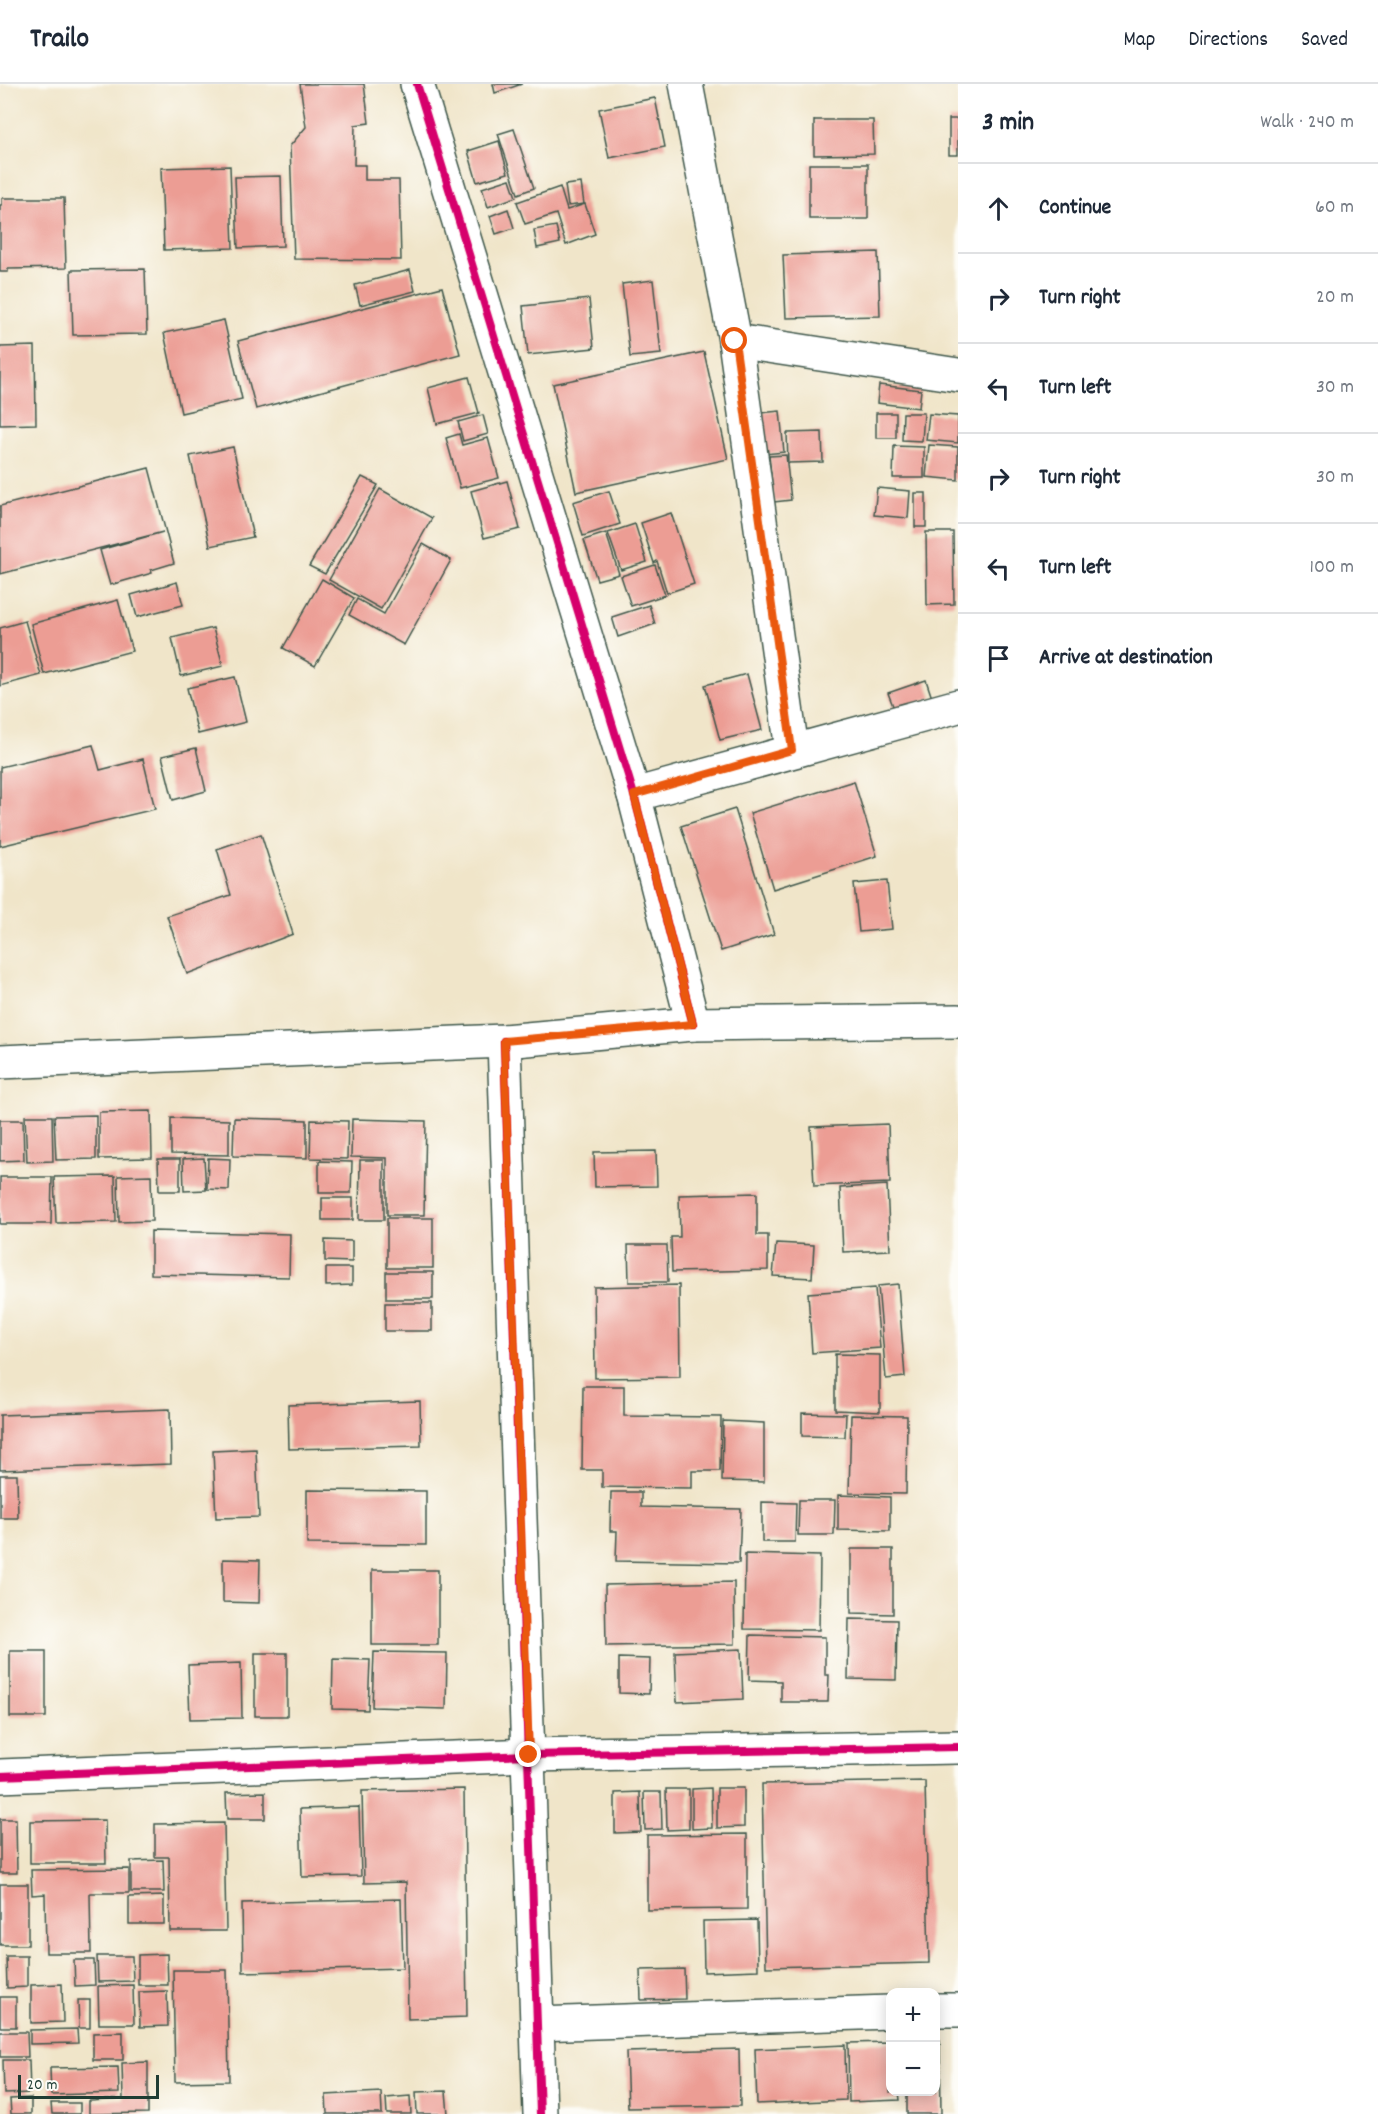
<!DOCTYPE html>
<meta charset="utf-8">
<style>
body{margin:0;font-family:Dekko,sans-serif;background:#f6f6f7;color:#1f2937}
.controls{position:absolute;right:18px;bottom:18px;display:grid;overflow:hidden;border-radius:12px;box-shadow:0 3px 15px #0003}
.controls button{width:54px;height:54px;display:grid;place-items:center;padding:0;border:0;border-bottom:2px solid #e0e1e3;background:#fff;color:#1f2937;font:30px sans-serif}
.scale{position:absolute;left:18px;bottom:15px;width:141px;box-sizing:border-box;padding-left:6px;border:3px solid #1f3d34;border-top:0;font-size:16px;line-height:21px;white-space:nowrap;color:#1f3d34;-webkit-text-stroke:4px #fdfcf7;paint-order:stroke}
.stop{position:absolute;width:18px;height:18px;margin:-14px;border:4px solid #ea580c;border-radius:50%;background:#fff}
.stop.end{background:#ea580c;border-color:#fff;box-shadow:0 2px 6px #0008}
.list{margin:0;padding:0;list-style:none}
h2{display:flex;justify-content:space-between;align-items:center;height:78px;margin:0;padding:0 24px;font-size:26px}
h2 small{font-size:20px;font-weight:400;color:#747a83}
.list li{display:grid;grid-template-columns:39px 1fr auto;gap:18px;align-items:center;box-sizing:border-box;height:90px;padding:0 24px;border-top:2px solid #e0e1e3}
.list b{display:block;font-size:22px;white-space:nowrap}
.list em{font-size:20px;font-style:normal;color:#747a83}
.icon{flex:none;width:33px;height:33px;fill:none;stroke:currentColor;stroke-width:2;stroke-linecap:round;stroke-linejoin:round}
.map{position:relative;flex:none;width:958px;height:2030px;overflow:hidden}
header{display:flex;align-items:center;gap:36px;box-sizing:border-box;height:84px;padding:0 30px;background:#fff;border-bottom:2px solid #e0e1e3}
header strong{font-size:28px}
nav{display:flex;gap:33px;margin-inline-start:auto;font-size:21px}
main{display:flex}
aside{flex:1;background:#fff}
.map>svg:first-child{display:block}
.building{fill:#ec9d94}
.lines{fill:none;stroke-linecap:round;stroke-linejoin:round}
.minor-casing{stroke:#3e564a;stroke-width:36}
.minor{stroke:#fff;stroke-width:33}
.cycleway-casing{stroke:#fdfcf7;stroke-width:11}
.cycleway{stroke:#d6006c;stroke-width:8}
.route{stroke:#ea580c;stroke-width:8}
</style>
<header>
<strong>Trailo</strong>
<nav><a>Map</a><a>Directions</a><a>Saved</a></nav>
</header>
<main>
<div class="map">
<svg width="958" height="2030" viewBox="0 0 958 2030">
<rect width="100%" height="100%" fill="#fdfcf7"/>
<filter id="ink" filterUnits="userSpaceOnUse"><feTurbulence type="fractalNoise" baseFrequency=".0167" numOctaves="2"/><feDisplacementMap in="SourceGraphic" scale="12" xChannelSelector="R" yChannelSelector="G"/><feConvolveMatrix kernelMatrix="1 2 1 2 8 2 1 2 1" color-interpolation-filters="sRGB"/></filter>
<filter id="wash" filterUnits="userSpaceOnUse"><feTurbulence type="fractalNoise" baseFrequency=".008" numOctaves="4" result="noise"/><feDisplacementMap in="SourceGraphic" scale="24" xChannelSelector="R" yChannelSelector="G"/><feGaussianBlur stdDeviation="1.35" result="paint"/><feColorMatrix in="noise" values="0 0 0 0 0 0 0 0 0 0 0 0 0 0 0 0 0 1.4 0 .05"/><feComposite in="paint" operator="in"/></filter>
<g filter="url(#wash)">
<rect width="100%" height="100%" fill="#f0e5c9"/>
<g id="blocks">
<g class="building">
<polygon points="300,0 364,0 369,39 355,41 354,81 365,81 365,96 399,96 401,176 294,175 290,62 306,43"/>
<polygon points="493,0 522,0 495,9"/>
<polygon points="655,14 665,63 609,74 599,25"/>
<rect x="949" y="35" width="9" height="36"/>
<polygon points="814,36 873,36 874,70 814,71"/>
<polygon points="514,45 534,104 518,110 498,50"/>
<polygon points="499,57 508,89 477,98 468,67"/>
<rect x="809" y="80" width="59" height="55"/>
<polygon points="230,82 233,164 164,166 161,84"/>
<polygon points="281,92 283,162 238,164 235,93"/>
<polygon points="510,95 516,113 488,123 482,104"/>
<polygon points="581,99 584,120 568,122 565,101"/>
<polygon points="560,103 567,126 585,120 595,150 566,161 556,130 525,140 517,118"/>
<polygon points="2,114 64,114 66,184 8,185 8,188 0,188 0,121 2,121"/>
<polygon points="508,125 514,144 496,150 490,132"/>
<polygon points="556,142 560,159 537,164 534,146"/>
<polygon points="878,168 880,232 786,234 783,171"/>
<polygon points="145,185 147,250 73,251 71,186"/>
<polygon points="410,186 415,207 360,221 355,201"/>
<polygon points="653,196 661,270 630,273 622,200"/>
<polygon points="442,203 460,270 256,325 238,257"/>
<polygon points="589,215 594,264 528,271 523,222"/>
<polygon points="224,236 242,315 181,329 164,249"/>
<polygon points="35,262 36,340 0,341 0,263"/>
<polygon points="704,268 728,375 576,408 553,300"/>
<polygon points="469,293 479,329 437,340 428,304"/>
<polygon points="879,301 921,306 919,324 877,319"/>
<polygon points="780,327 784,368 765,370 760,329"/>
<rect x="876" y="329" width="20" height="25"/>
<polygon points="903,329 924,329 922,357 902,356"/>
<polygon points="929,330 958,332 958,359 926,356"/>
<polygon points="483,331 488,350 463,357 458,338"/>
<polygon points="822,348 823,378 788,379 787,349"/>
<polygon points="459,350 462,361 488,354 499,394 460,404 446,354"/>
<polygon points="929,361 958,363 958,396 926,393"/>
<polygon points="894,362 924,363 924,394 893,394"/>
<polygon points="233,363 253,453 210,462 190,372"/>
<polygon points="786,371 791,416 774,418 769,372"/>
<polygon points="149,384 174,479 151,486 152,489 110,501 100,466 163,448 0,490 0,422"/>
<polygon points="362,393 378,401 325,490 309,482"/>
<polygon points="507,397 520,445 484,454 471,407"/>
<polygon points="877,404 910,407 908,434 874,431"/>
<polygon points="380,405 432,434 381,525 329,496"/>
<polygon points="609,407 620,440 583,452 573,418"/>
<rect x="915" y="409" width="11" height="34"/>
<polygon points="671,429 694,500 667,509 657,477 654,479 641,439"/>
<polygon points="635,440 647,478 621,486 608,449"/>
<polygon points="926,448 953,448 954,520 927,521"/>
<polygon points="606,449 619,490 597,496 584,456"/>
<polygon points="423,460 451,476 404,561 349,531 357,515 384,530"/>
<polygon points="655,481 665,511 631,522 621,492"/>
<polygon points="322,495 354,514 315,582 283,564"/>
<polygon points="177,498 183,521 137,533 131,511"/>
<polygon points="118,516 132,567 44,590 31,540"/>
<polygon points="649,521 655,540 618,553 612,533"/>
<polygon points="25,537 41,591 0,602 0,544"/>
<polygon points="213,544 223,582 181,592 172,554"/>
<polygon points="747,590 762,646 720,656 705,601"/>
<polygon points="235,593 246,638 198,650 187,604"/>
<polygon points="926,596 932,614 895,627 888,609"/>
<polygon points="93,661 100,686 143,675 155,725 0,762 0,683"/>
<polygon points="196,664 206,707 173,716 162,672"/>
<polygon points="854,697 877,772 773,805 750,729"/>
<polygon points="735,725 774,850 721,867 681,742"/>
<polygon points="261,750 293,850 187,890 167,832 231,811 217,765"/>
<polygon points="887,797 892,845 859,848 854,800"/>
<polygon points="151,1027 152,1074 99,1075 99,1028"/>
<polygon points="96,1031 96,1075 56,1076 54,1032"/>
<polygon points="25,1032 52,1032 53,1077 27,1078"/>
<polygon points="171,1034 229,1036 229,1071 171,1070"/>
<polygon points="234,1034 307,1036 307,1074 233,1072"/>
<polygon points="352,1035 426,1037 424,1131 387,1131 387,1074 351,1073"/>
<polygon points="0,1036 23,1036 24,1076 0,1077"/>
<polygon points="311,1036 348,1037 347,1075 310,1074"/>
<polygon points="888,1040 890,1099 814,1102 811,1043"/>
<polygon points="656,1067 657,1102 595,1103 594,1068"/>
<polygon points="204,1074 206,1106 184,1107 183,1075"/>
<polygon points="208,1074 230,1075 229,1106 207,1105"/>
<polygon points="158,1075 180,1075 180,1107 159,1107"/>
<polygon points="360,1076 384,1076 384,1136 359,1136"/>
<polygon points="319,1077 352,1078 351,1109 319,1109"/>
<polygon points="151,1091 152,1137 119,1138 118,1092"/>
<polygon points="115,1092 116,1138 56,1139 54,1093"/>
<polygon points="0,1093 52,1093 51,1140 0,1140"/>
<polygon points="887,1101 890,1166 843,1168 840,1104"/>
<polygon points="757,1109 757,1151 768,1151 768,1186 672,1188 671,1153 680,1153 679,1111"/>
<rect x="322" y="1114" width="31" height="22"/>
<rect x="387" y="1134" width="46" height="50"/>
<polygon points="151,1147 290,1150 289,1193 151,1190"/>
<polygon points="325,1156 352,1157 352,1178 325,1177"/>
<polygon points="776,1159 814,1161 812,1194 773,1192"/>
<polygon points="628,1161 667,1161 668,1198 629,1198"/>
<polygon points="326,1184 352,1184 352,1201 326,1202"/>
<rect x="386" y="1188" width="47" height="27"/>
<polygon points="898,1200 905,1293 886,1295 878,1202"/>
<polygon points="679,1201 680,1293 595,1294 594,1203"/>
<polygon points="875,1204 880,1264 812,1269 808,1209"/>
<rect x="385" y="1219" width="47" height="28"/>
<polygon points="835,1270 880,1271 880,1328 835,1326"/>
<polygon points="583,1302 624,1302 624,1332 721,1333 720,1387 692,1387 692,1404 602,1403 602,1386 582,1386"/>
<polygon points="420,1317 421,1362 289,1365 288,1321"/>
<polygon points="170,1325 171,1380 0,1386 0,1331"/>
<polygon points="802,1329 846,1330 845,1353 802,1352"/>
<polygon points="851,1331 907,1332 906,1410 849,1409"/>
<polygon points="723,1337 764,1339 764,1398 722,1397"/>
<polygon points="256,1365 259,1433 216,1434 213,1367"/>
<polygon points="0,1391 17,1391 18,1434 0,1434"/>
<polygon points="307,1406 426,1407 426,1461 307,1460"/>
<polygon points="611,1408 641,1408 641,1423 741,1425 739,1479 616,1477 617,1447 610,1447"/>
<polygon points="838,1411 890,1413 890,1447 838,1446"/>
<polygon points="799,1416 835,1416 834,1451 798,1451"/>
<polygon points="762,1418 796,1419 795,1458 762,1458"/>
<polygon points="851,1465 893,1465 893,1530 851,1529"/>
<polygon points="745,1470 820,1472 819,1546 744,1545"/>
<polygon points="223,1475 260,1476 259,1519 223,1518"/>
<rect x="372" y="1486" width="66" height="75"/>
<polygon points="734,1498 735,1560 606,1562 605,1501"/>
<polygon points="849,1535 897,1536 896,1596 848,1595"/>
<polygon points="750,1551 825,1553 825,1591 829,1591 828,1618 781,1618 781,1597 749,1596"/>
<polygon points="741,1565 743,1615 677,1618 675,1568"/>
<rect x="10" y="1567" width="36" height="66"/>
<polygon points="374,1568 447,1569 446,1625 372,1623"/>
<rect x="255" y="1569" width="32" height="63"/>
<polygon points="619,1574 650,1575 649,1610 619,1609"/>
<polygon points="333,1575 370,1576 368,1626 332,1625"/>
<polygon points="241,1579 242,1634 190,1635 188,1581"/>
<polygon points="925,1697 929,1879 766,1883 762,1700"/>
<polygon points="711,1704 712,1744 692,1745 692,1705"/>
<polygon points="717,1704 744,1704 744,1743 717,1744"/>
<polygon points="464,1705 467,1933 408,1935 406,1798 364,1799 362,1707"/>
<polygon points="666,1705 689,1705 689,1745 667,1746"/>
<polygon points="265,1708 265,1735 227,1735 226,1709"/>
<polygon points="640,1708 641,1748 615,1749 615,1709"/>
<polygon points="644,1708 661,1708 662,1745 645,1746"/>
<polygon points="359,1723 361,1792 302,1793 300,1725"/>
<polygon points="0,1735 16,1735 17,1789 0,1789"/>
<polygon points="105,1736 106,1779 30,1779 30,1737"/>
<polygon points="224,1739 226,1847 170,1847 169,1773 155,1773 155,1740"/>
<polygon points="747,1750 747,1825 647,1826 647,1751"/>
<polygon points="163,1776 164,1808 131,1808 131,1777"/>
<polygon points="129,1785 129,1809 90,1809 91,1869 46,1869 45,1810 32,1811 31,1786"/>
<rect x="0" y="1800" width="28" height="61"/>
<polygon points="164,1812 164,1840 129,1840 129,1813"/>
<polygon points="401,1815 403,1884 243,1888 242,1819"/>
<polygon points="757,1836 758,1886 704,1888 703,1837"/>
<polygon points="167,1870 168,1901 138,1901 138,1871"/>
<polygon points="6,1872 27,1872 27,1903 7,1904"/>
<polygon points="97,1872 132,1872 133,1897 98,1898"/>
<polygon points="74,1876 94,1876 95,1901 75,1902"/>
<polygon points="684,1885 685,1915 641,1916 640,1886"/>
<polygon points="173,1886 227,1886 229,1997 175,1998"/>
<polygon points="62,1900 63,1938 31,1939 31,1901"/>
<polygon points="133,1901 134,1940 99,1940 98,1902"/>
<polygon points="167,1907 168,1942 140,1943 139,1908"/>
<rect x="0" y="1913" width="16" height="30"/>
<polygon points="78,1916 90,1916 90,1944 79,1944"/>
<polygon points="77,1945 78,1959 30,1960 30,1946"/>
<polygon points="0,1948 27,1948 28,1973 0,1973"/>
<polygon points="123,1948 123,1976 93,1976 93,1949"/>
<polygon points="936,1956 940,1956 941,2030 907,2030 907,2008 936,2008"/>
<polygon points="890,1958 890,2008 899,2008 900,2016 849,2018 848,1959"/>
<polygon points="845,1961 846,2016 757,2020 755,1965"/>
<polygon points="739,1965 740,2022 628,2024 626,1968"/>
<polygon points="3,1976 29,1976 30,2009 4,2010"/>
<polygon points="148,1978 148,2029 89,2030 89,2017 123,2015 122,1979"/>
<polygon points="118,1983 119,2009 51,2011 50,1984"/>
<polygon points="446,2007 448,2030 417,2030 416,2008"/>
<polygon points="381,2008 382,2030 327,2030 326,2011"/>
<polygon points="410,2012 411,2030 387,2030 386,2014"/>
<polygon points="31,2014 31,2030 11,2030 10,2015"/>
<polygon points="51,2019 80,2019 80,2030 52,2030"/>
</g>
</g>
</g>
<g filter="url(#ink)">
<use href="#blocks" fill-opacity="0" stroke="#3e564a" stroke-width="1.5"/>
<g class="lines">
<defs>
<g id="minor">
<polyline points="417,0 634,711 693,940"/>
<polyline points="686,0 735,257 792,666"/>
<polyline points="735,257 958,291"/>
<polyline points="634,711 958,622"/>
<polyline points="504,957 540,2030"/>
<polyline points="0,978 504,957 693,940 958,937"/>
<polyline points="0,1692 529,1671 958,1663"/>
<polyline points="936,1926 958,1926"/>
<polyline points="537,1940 890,1928"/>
</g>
</defs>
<use href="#minor" class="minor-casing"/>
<use href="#minor" class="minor"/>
<defs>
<g id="cycleway">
<polyline points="417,0 634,711 693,940"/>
<polyline points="504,957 540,2030"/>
<polyline points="0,1692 529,1671 958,1663"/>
</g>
</defs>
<use href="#cycleway" class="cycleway-casing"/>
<use href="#cycleway" class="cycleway"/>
</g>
</g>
<g class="lines" filter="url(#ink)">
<polyline class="route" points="529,1671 504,957 693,940 634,711 792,666 735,257"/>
</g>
</svg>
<div class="controls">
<button>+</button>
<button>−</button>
</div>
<div class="scale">20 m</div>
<div class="stop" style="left:735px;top:257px"></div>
<div class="stop end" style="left:529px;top:1671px"></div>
</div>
<aside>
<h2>3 min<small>Walk · 240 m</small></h2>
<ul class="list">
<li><svg class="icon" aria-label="ahead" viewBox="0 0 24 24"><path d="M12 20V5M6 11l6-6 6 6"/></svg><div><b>Continue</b></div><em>60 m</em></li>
<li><svg class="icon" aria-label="right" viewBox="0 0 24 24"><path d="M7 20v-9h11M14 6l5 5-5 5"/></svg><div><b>Turn right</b></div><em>20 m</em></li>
<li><svg class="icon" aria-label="left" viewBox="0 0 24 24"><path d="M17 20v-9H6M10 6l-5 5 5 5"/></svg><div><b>Turn left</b></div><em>30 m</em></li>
<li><svg class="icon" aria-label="right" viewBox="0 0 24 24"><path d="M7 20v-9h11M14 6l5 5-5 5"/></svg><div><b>Turn right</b></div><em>30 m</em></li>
<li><svg class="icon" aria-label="left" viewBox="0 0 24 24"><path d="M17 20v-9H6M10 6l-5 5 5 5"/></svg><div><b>Turn left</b></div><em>100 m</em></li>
<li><svg class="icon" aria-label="arrive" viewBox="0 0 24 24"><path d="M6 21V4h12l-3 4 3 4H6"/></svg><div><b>Arrive at destination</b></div></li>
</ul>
</aside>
</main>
